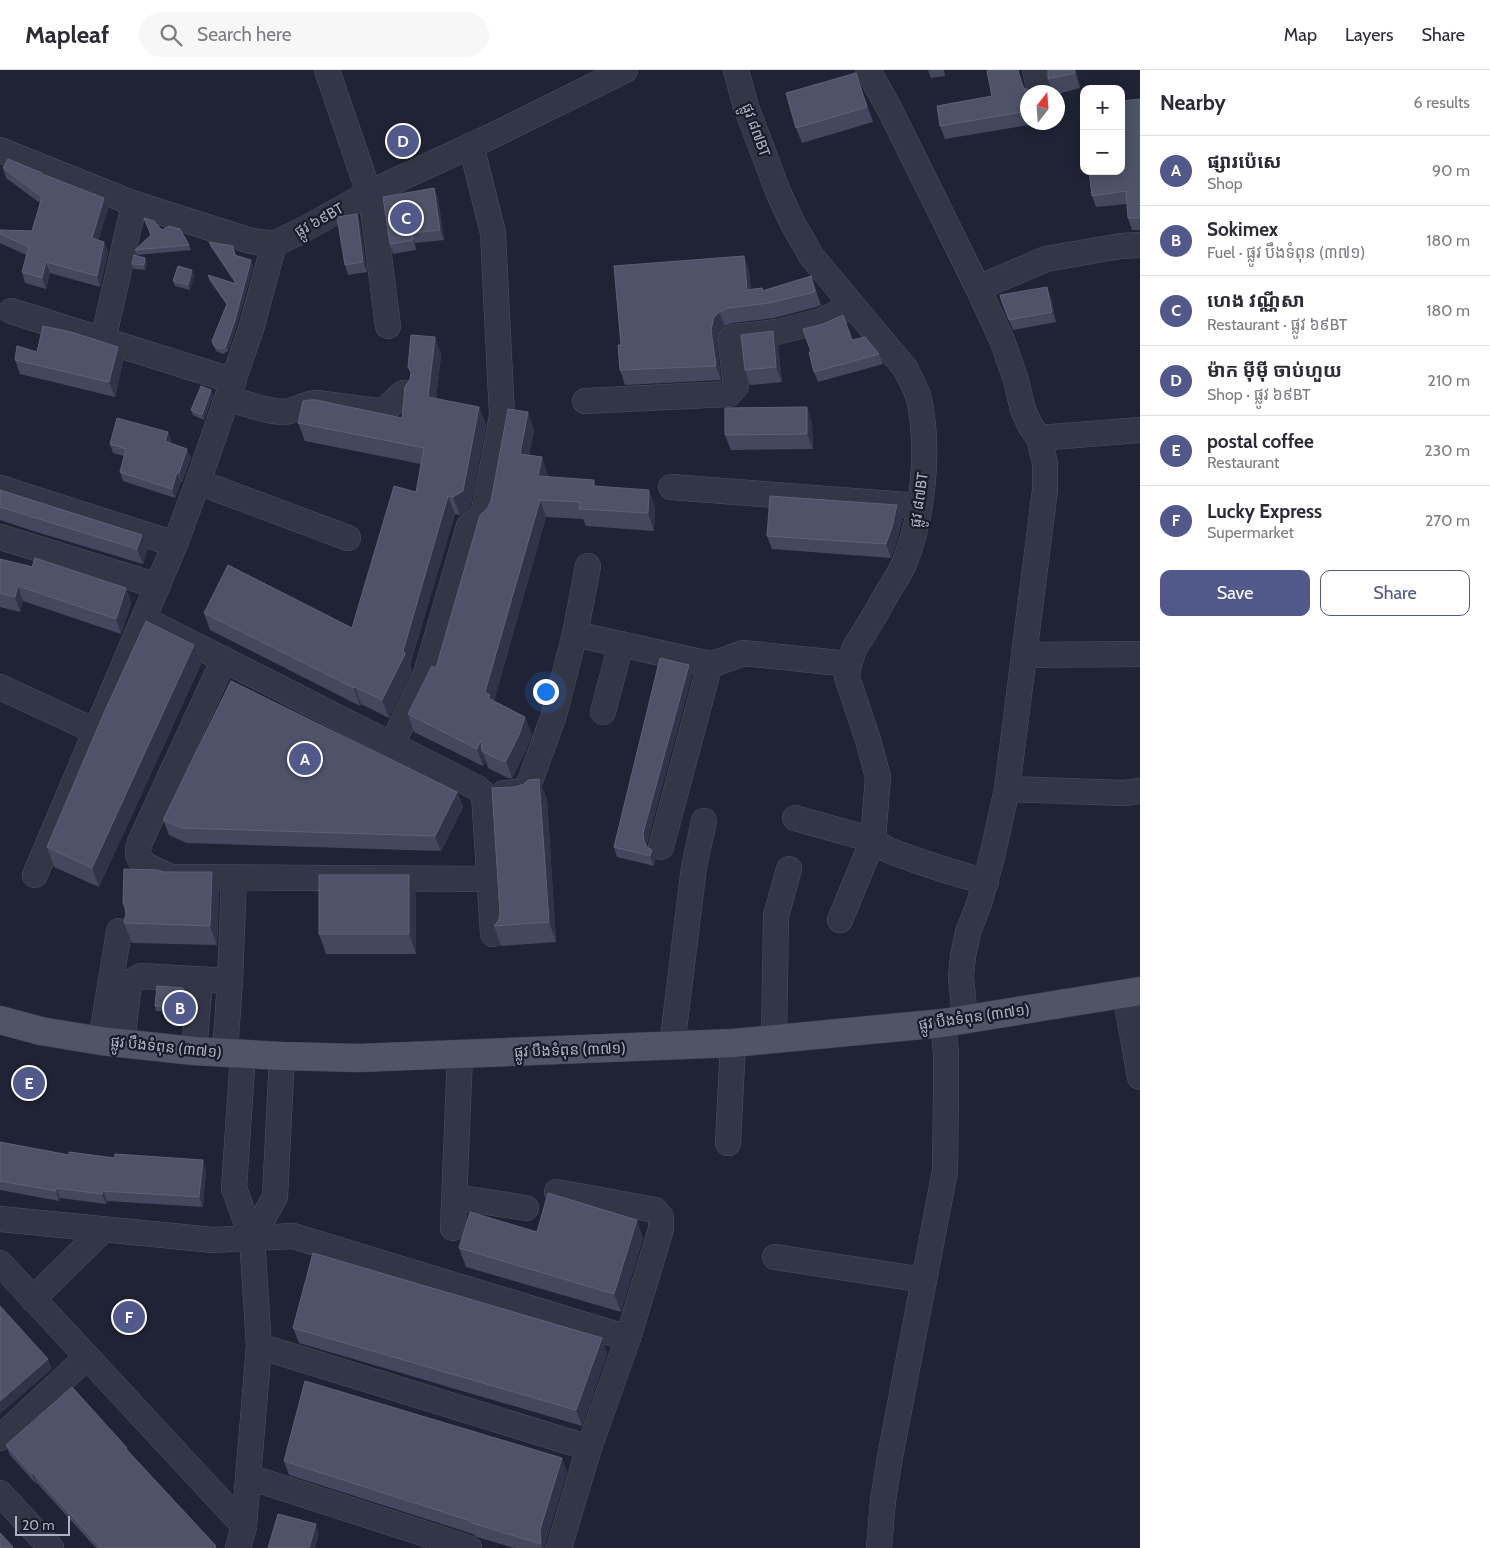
<!DOCTYPE html>
<meta charset="utf-8">
<style>
body{margin:0;font-family:Cabin,"Noto Sans Khmer",sans-serif;background:#f7f7f7;color:#2b2b33}
.controls{position:absolute;right:15px;top:15px;display:grid;overflow:hidden;border-radius:10px;box-shadow:0 2px 12px #0003}
.controls button{width:45px;height:45px;display:grid;place-items:center;padding:0;border:0;border-bottom:1px solid #e1e1e2;background:#fff;color:#2b2b33;font:25px sans-serif}
.compass{position:absolute;left:1020px;top:15px;width:45px;height:45px;border-radius:50%;background:#fff;box-shadow:0 2px 12px #0003;rotate:17deg}
.scale{position:absolute;left:15px;bottom:12px;width:55px;box-sizing:border-box;padding-left:5px;border:2px solid #adb0c3;border-top:0;font-size:14px;line-height:18px;white-space:nowrap;color:#adb0c3;-webkit-text-stroke:4px #191b2a;paint-order:stroke}
.you{position:absolute;left:545px;top:621px;width:18px;height:18px;margin:-12px;border:4px solid #fff;border-radius:50%;background:#1a73e8;box-shadow:0 0 0 8px #1a73e833}
.badge{display:grid;place-items:center;width:32px;height:32px;border-radius:50%;background:#51588a;color:#fff;font-size:16px;font-weight:700}
.pin{position:absolute;translate:-50% -50%;border:2px solid #fff;box-shadow:0 1px 5px #0006}
.list{margin:0;padding:0;list-style:none}
h2{display:flex;justify-content:space-between;align-items:center;height:65px;margin:0;padding:0 20px;font-size:21px}
h2 small{font-size:16px;font-weight:400;color:#7c7c81}
.list li{display:grid;grid-template-columns:32px 1fr auto;gap:15px;align-items:center;box-sizing:border-box;height:70px;padding:0 20px;border-top:1px solid #e1e1e2}
.list b{display:block;font-size:19px;white-space:nowrap}
.list p{margin:0;font-size:16px;white-space:nowrap;color:#7c7c81}
.list em{font-size:16px;font-style:normal;color:#7c7c81}
.actions{display:flex;gap:10px;padding:15px 20px}
.actions a{flex:1;padding:11px 0;border:1px solid #51588a;border-radius:10px;text-align:center;font-size:18px;color:#51588a}
.actions .main{background:#51588a;color:#fff}
.icon{flex:none;width:28px;height:28px;fill:none;stroke:currentColor;stroke-width:2;stroke-linecap:round;stroke-linejoin:round}
.map{position:relative;flex:none;width:1140px;height:1478px;overflow:hidden}
header{display:flex;align-items:center;gap:30px;box-sizing:border-box;height:70px;padding:0 25px;background:#fff;border-bottom:1px solid #e1e1e2}
header strong{font-size:24px}
nav{display:flex;gap:28px;margin-inline-start:auto;font-size:18px}
.search{width:350px;height:45px;background:#f7f7f7;display:flex;align-items:center;gap:12px;box-sizing:border-box;padding:0 18px;border-radius:28px;color:#7c7c81;font-size:19px}
main{display:flex}
aside{flex:1;background:#fff}
.map>svg:first-child{display:block}
.lines{fill:none;stroke-linecap:round;stroke-linejoin:round}
.minor-casing{stroke:#4d5061;stroke-width:26}
.major-casing{stroke:#3c3f50;stroke-width:29}
.minor{stroke:#333646;stroke-width:25}
.major{stroke:#515466;stroke-width:28}
.wall{fill:#44485e}
.shaded-wall{fill:#313449}
.building{fill:#4f5369;stroke:#5e6277}
.labels{text-anchor:middle;stroke-width:4.5;stroke-linejoin:round;paint-order:stroke}
.street-label{font-size:15px;fill:#adb0c3;stroke:#191b2a}
</style>
<header>
<strong>Mapleaf</strong>
<div class="search"><svg class="icon" aria-label="search" viewBox="0 0 24 24"><circle cx="10" cy="10" r="6"/><path d="M15 15l6 6"/></svg>Search here</div>
<nav><a>Map</a><a>Layers</a><a>Share</a></nav>
</header>
<main>
<div class="map">
<svg width="1140" height="1478" viewBox="0 0 1140 1478">
<rect width="100%" height="100%" fill="#202335"/>
<g class="lines">
<defs>
<g id="minor">
<polyline points="327,0 369,123 374,147 388,256"/>
<path d="M736,0L746,37L779,124L793,154L812,187L905,298C910,308 916,318 919,329C930,379 923,447 904,494C900,503 894,512 889,520C878,540 866,560 854,579L849,594L847,607L868,670L878,707L873,770C883,779 895,783 907,787C933,797 959,804 986,812"/>
<polyline points="868,0 891,42 978,218 1002,270 1016,310 1023,340 1031,357 1039,368 1045,393 1045,420 1007,719 992,787 979,834 968,862 963,886 961,907 965,949"/>
<polyline points="1035,0 1040,22"/>
<polyline points="0,80 135,134 251,171 274,174 301,161 369,123 494,65 625,0"/>
<polyline points="978,218 1046,189 1121,176 1140,175"/>
<polyline points="11,241 234,311"/>
<polyline points="103,270 129,156 135,134"/>
<path d="M228,328C244,333 275,345 290,341C300,339 306,333 317,333L377,341L386,339L403,323"/>
<polyline points="585,331 729,324 736,316 731,274 731,269 735,267 777,262 821,251 852,236"/>
<polyline points="1039,368 1140,360"/>
<polyline points="198,412 348,468"/>
<polyline points="671,417 920,436"/>
<polyline points="0,418 175,474"/>
<polyline points="0,467 158,516"/>
<polyline points="144,549 477,718 484,724 493,864"/>
<polyline points="575,564 710,594 719,592 743,583 849,594"/>
<polyline points="1024,585 1140,584"/>
<path d="M224,589L140,772C131,794 154,799 171,807L489,809"/>
<polyline points="0,617 95,661"/>
<polyline points="603,642 621,574"/>
<path d="M392,674L425,607L469,456C473,451 480,452 483,446L502,346L493,163L471,75"/>
<polyline points="1007,719 1124,723 1140,721"/>
<path d="M504,723C514,722 523,723 529,714L554,645L575,564L588,496"/>
<polyline points="795,748 873,770 840,850"/>
<polyline points="661,777 710,594"/>
<polyline points="35,805 175,474 198,412 251,259 274,174"/>
<polyline points="1125,924 1140,1007"/>
<polyline points="774,969 776,846 789,799"/>
<polyline points="101,971 119,861"/>
<polyline points="122,973 129,913 141,906 230,911"/>
<polyline points="672,976 694,797 704,751"/>
<polyline points="194,981 200,910"/>
<polyline points="225,983 230,911 234,808"/>
<polyline points="728,1073 733,973"/>
<polyline points="557,1122 655,1140 661,1147 661,1159 628,1268"/>
<polyline points="455,1127 526,1138"/>
<polyline points="0,1149 213,1170 293,1166 628,1268 589,1378 559,1478"/>
<polyline points="453,1158 460,984"/>
<polyline points="252,1168 275,1127 282,986"/>
<polyline points="775,1187 924,1210"/>
<polyline points="0,1193 244,1456"/>
<polyline points="33,1229 103,1160"/>
<polyline points="259,1276 589,1378"/>
<polyline points="0,1368 87,1287"/>
<polyline points="249,1407 469,1478"/>
<polyline points="0,1423 51,1478"/>
<polyline points="238,1478 244,1456 259,1276 252,1168 234,1118 243,984"/>
<polyline points="879,1478 883,1430 890,1387 945,1101 946,1021 946,984 943,953"/>
</g>
<polyline id="major" points="0,950 41,961 101,971 194,981 282,986 359,988 733,973 943,953 1140,921"/>
</defs>
<use href="#minor" class="minor-casing"/>
<use href="#major" class="major-casing"/>
<use href="#minor" class="minor"/>
<use href="#major" class="major"/>
</g>
<g class="wall">
<polygon points="928,0 944,0 945,6 931,8"/>
<polygon points="1048,0 1076,0 1080,18 1058,24 1058,22 1053,22 1048,9"/>
<polygon points="1022,9 1024,18 1028,22 1028,52 1040,52 1040,53 945,69 940,56"/>
<polygon points="861,18 873,52 802,73 796,58"/>
<polygon points="1140,29 1140,160 1132,160 1128,148 1127,134 1096,137 1092,126 1121,101"/>
<polygon points="3,98 43,105 108,139 98,170 104,172 108,182 100,217 50,203 46,219 25,213 22,202 26,185 0,173 0,160 32,161 40,133 6,108"/>
<polygon points="434,118 438,128 444,170 415,173 416,180 393,184 390,174"/>
<polygon points="357,144 360,154 367,202 348,205 345,195"/>
<polygon points="162,160 189,175 191,180 137,185 135,180"/>
<polygon points="209,172 235,181 236,185 253,196 237,255 228,281 223,284 216,281 212,271 227,235 209,210 208,205 235,213 211,177"/>
<polygon points="744,186 749,201 751,219 762,218 763,220 811,206 821,235 816,237 774,248 733,253 725,256 719,261 717,274 721,310 625,315 620,300 621,275"/>
<polygon points="145,188 147,193 145,200 134,199 132,194"/>
<polygon points="194,205 190,220 175,216 173,211"/>
<polygon points="1051,227 1056,252 1013,260 1002,232"/>
<polygon points="823,254 852,270 879,284 883,294 818,312 814,302 811,282"/>
<polygon points="773,261 778,276 782,312 750,315 745,300"/>
<polygon points="435,267 441,285 436,329 479,337 486,355 470,439 460,445 455,444 410,595 412,600 412,602 389,648 361,634 360,636 210,560 204,543 352,558 416,422 421,394 305,371 298,353 402,348 410,309 411,304 408,297"/>
<polygon points="118,277 123,291 115,327 20,304 15,290 37,282"/>
<polygon points="211,320 213,325 204,350 193,345 191,340"/>
<polygon points="528,342 534,360 529,385 548,405 548,407 597,416 655,437 654,461 586,456 583,449 546,447 494,631 532,664 525,683 512,708 508,708 488,698 486,691 483,696 414,662 408,644 436,598 487,439"/>
<polygon points="812,352 813,379 731,380 725,365"/>
<polygon points="168,362 171,371 170,373 191,388 182,412 181,411 175,428 123,411 120,402 124,386 113,383 110,374"/>
<polygon points="0,420 147,480 143,494 30,460 0,450"/>
<polygon points="897,435 902,449 897,471 891,488 772,479 767,466"/>
<polygon points="0,489 126,518 131,533 121,564 23,531 20,542 0,537"/>
<polygon points="201,594 99,817 54,797 47,777"/>
<polygon points="692,605 647,773 647,777 652,780 655,790 654,796 617,787 614,777"/>
<polygon points="524,714 547,729 556,872 501,876 494,856 499,850 500,843 515,717"/>
<polygon points="457,722 463,737 441,781 186,773 169,765 163,750"/>
<polygon points="219,822 217,875 132,873 124,853 126,843 123,833"/>
<polygon points="416,825 416,884 326,884 319,864"/>
<polygon points="183,918 184,923 183,943 156,941 155,936"/>
<polygon points="0,1072 69,1085 206,1100 203,1137 107,1131 106,1134 60,1128 59,1131 0,1120"/>
<polygon points="537,1162 643,1168 621,1242 466,1197 459,1178"/>
<polygon points="293,1258 602,1268 607,1284 582,1356 299,1273"/>
<polygon points="6,1375 127,1378 128,1381 216,1476 216,1478 96,1478 37,1413 36,1414 10,1385"/>
<polygon points="284,1391 567,1402 545,1474 546,1478 514,1478 477,1467 473,1464 289,1405"/>
</g>
<g class="shaded-wall">
<polygon points="1018,0 1022,9 1026,25 1021,12"/>
<polygon points="1074,0 1076,0 1080,18"/>
<polygon points="856,3 861,18 873,52 867,37"/>
<polygon points="434,118 438,128 444,170 440,160"/>
<polygon points="104,128 108,139 96,179 92,168"/>
<polygon points="357,144 360,154 367,202 363,192"/>
<polygon points="412,163 415,173 416,180 413,170"/>
<polygon points="104,172 108,182 100,217 97,206"/>
<polygon points="744,186 749,201 752,234 747,220"/>
<polygon points="145,188 147,193 145,200 144,195"/>
<polygon points="251,190 253,196 237,255 228,281 226,276"/>
<polygon points="46,192 50,203 46,219 42,208"/>
<polygon points="192,200 194,205 190,220 188,215"/>
<polygon points="1047,217 1051,227 1056,252 1052,242"/>
<polygon points="719,242 725,256 719,261 717,274 721,310 716,296 711,260 714,247"/>
<polygon points="773,261 778,276 782,312 776,297"/>
<polygon points="435,267 441,285 434,345 428,327"/>
<polygon points="118,277 123,291 115,327 109,312"/>
<polygon points="211,320 213,325 204,350 202,345"/>
<polygon points="479,337 486,355 470,439 460,445 453,427"/>
<polygon points="807,337 812,352 813,379 807,364"/>
<polygon points="528,342 534,360 527,401 520,384"/>
<polygon points="168,362 171,371 168,380 165,371"/>
<polygon points="187,379 191,388 182,412 179,403"/>
<polygon points="542,387 548,405 545,423 538,406"/>
<polygon points="177,402 181,411 175,428 172,419"/>
<polygon points="649,420 655,437 654,461 648,443"/>
<polygon points="448,426 455,444 410,595 412,600 412,602 389,648 382,630 403,581"/>
<polygon points="540,430 546,447 493,634 496,642 485,622"/>
<polygon points="897,435 902,449 897,471 891,488 886,474"/>
<polygon points="142,465 147,480 143,494 137,479"/>
<polygon points="18,516 23,531 20,542 15,527"/>
<polygon points="126,518 131,533 121,564 116,549"/>
<polygon points="194,575 201,594 99,817 92,798"/>
<polygon points="689,595 692,605 647,773 647,781 644,771 643,763"/>
<polygon points="355,617 361,634 360,636 354,618"/>
<polygon points="525,647 532,664 525,683 512,708 506,691"/>
<polygon points="481,670 482,681 486,691 483,696 477,679"/>
<polygon points="539,709 547,729 556,872 549,852"/>
<polygon points="457,722 463,737 441,781 435,766"/>
<polygon points="652,780 655,790 654,796 650,786"/>
<polygon points="212,802 219,822 217,875 210,856"/>
<polygon points="409,805 416,825 416,884 409,864"/>
<polygon points="183,918 184,923 183,943 181,938"/>
<polygon points="203,1090 206,1100 203,1137 199,1127"/>
<polygon points="56,1118 60,1128 59,1131 56,1121"/>
<polygon points="103,1121 107,1131 106,1134 102,1124"/>
<polygon points="637,1150 643,1168 621,1242 614,1224"/>
<polygon points="602,1268 607,1284 582,1356 576,1340"/>
<polygon points="48,1289 52,1299 0,1344 0,1331"/>
<polygon points="562,1388 567,1402 545,1474 546,1478 543,1478 541,1474 540,1460"/>
<polygon points="33,1403 37,1413 36,1414 32,1404"/>
<polygon points="316,1454 319,1465 315,1478 309,1478"/>
</g>
<g class="building">
<polygon points="992,0 1018,0 1021,12 1024,18 1032,22 1028,22 1028,41 940,56 937,36 992,26 987,1"/>
<polygon points="1048,0 1074,0 1075,3 1048,9"/>
<polygon points="856,3 867,37 796,58 786,23"/>
<polygon points="1140,29 1140,148 1128,148 1126,121 1092,126 1089,101 1121,101 1121,31"/>
<polygon points="8,89 42,103 42,104 104,128 92,168 104,172 97,206 46,192 42,208 22,202 29,177 0,164 0,160 32,161 42,127 3,98"/>
<polygon points="434,118 440,160 412,163 413,170 390,174 383,127"/>
<polygon points="357,144 363,192 345,195 337,147"/>
<polygon points="144,148 154,151 162,160 169,156 180,159 189,175 135,180 151,165"/>
<polygon points="209,172 233,176 234,185 251,190 235,250 226,276 221,279 214,276 212,271 227,234 208,205 236,214 236,212"/>
<polygon points="134,185 145,188 144,195 132,194"/>
<polygon points="744,186 747,220 762,218 763,221 811,206 815,221 811,223 769,233 728,238 719,242 714,247 711,260 716,296 620,300 618,275 621,275 614,196"/>
<polygon points="178,196 192,200 188,215 173,211"/>
<polygon points="1047,217 1052,242 1009,250 1002,232 1000,225"/>
<polygon points="843,245 852,270 865,267 879,284 814,302 809,282 811,282 803,259 823,254"/>
<polygon points="43,256 71,262 118,277 109,312 15,290 17,276 37,282"/>
<polygon points="773,261 776,297 745,300 741,265"/>
<polygon points="411,265 435,267 428,327 479,337 463,421 453,427 448,426 403,581 405,583 405,584 382,630 355,617 354,618 204,543 228,495 352,558 394,416 416,422 424,378 298,353 303,331 309,330 316,330 402,348 405,317 410,309 411,302 408,297"/>
<polygon points="201,316 211,320 202,345 191,340"/>
<polygon points="807,337 807,364 725,365 725,338"/>
<polygon points="508,339 528,342 520,384 542,387 538,406 594,410 594,416 649,420 648,443 579,439 580,432 540,430 485,622 490,625 488,628 525,647 519,665 506,691 502,691 482,681 481,670 477,679 408,644 432,596 436,598 480,445 487,439 491,431"/>
<polygon points="117,348 168,362 165,371 187,379 179,403 177,402 172,419 120,402 126,379 110,374"/>
<polygon points="0,420 142,465 137,479 0,437"/>
<polygon points="770,426 897,435 892,457 886,474 767,466"/>
<polygon points="35,488 126,518 116,549 18,516 15,527 0,523 0,489 32,497"/>
<polygon points="146,551 194,575 92,798 47,777 104,643"/>
<polygon points="660,588 689,595 643,763 644,771 647,777 652,780 650,786 614,777"/>
<polygon points="231,611 457,722 435,766 181,758 163,750"/>
<polygon points="539,709 549,852 494,856 499,850 500,843 492,718 515,717 524,714 528,710"/>
<polygon points="124,799 157,800 164,802 212,802 210,856 124,853 126,843 125,837 123,833"/>
<rect x="319" y="805" width="90" height="59"/>
<polygon points="157,916 183,918 181,938 155,936"/>
<polygon points="0,1072 69,1085 69,1082 115,1088 115,1084 203,1090 199,1127 103,1121 102,1124 56,1118 56,1121 0,1111"/>
<polygon points="548,1123 637,1150 614,1224 459,1178 470,1142 537,1162"/>
<polygon points="313,1183 602,1268 576,1340 293,1258"/>
<polygon points="0,1236 48,1289 0,1331"/>
<polygon points="305,1311 562,1388 540,1460 541,1474 472,1453 468,1450 284,1391"/>
<polygon points="72,1317 127,1378 126,1379 216,1476 214,1478 101,1478 33,1403 32,1404 6,1375"/>
<polygon points="278,1444 316,1454 309,1478 268,1478"/>
<polygon points="0,1463 13,1477 12,1478 0,1478"/>
</g>
<g class="labels">
<g class="street-label">
<text transform="translate(756 60) rotate(70)" y="5">ផ្លូវ ៨៧BT</text>
<text transform="translate(319 150) rotate(-29)" y="5">ផ្លូវ ៦៩BT</text>
<text transform="translate(919 430) rotate(-82)" y="5">ផ្លូវ ៨៧BT</text>
<text transform="translate(974 947) rotate(-8)" y="5">ផ្លូវ បឹងទំពុន (៣៧១)</text>
<text transform="translate(166 977) rotate(6)" y="5">ផ្លូវ បឹងទំពុន (៣៧១)</text>
<text transform="translate(570 980) rotate(-2)" y="5">ផ្លូវ បឹងទំពុន (៣៧១)</text>
</g>
</g>
</svg>
<div class="controls">
<button>+</button>
<button>−</button>
</div>
<svg class="compass" viewBox="-18 -18 36 36"><path d="M0-13l5 13h-10z" fill="#e53935"/><path d="M0 13l5-13h-10z" fill="#7c7c81"/></svg>
<div class="scale">20 m</div>
<div class="you"></div>
<div class="pin badge" style="left:305px;top:689px">A</div>
<div class="pin badge" style="left:180px;top:938px">B</div>
<div class="pin badge" style="left:406px;top:148px">C</div>
<div class="pin badge" style="left:403px;top:71px">D</div>
<div class="pin badge" style="left:29px;top:1013px">E</div>
<div class="pin badge" style="left:129px;top:1247px">F</div>
</div>
<aside>
<h2>Nearby<small>6 results</small></h2>
<ul class="list">
<li><span class="badge">A</span><div><b>ផ្សារប៉េសេ</b><p>Shop</p></div><em>90 m</em></li>
<li><span class="badge">B</span><div><b>Sokimex</b><p>Fuel · ផ្លូវ បឹងទំពុន (៣៧១)</p></div><em>180 m</em></li>
<li><span class="badge">C</span><div><b>ហេង វណ្ណីសា</b><p>Restaurant · ផ្លូវ ៦៩BT</p></div><em>180 m</em></li>
<li><span class="badge">D</span><div><b>ម៉ាក ម៉ីម៉ី ចាប់ហួយ</b><p>Shop · ផ្លូវ ៦៩BT</p></div><em>210 m</em></li>
<li><span class="badge">E</span><div><b>postal coffee</b><p>Restaurant</p></div><em>230 m</em></li>
<li><span class="badge">F</span><div><b>Lucky Express</b><p>Supermarket</p></div><em>270 m</em></li>
</ul>
<div class="actions"><a class="main">Save</a><a>Share</a></div>
</aside>
</main>
